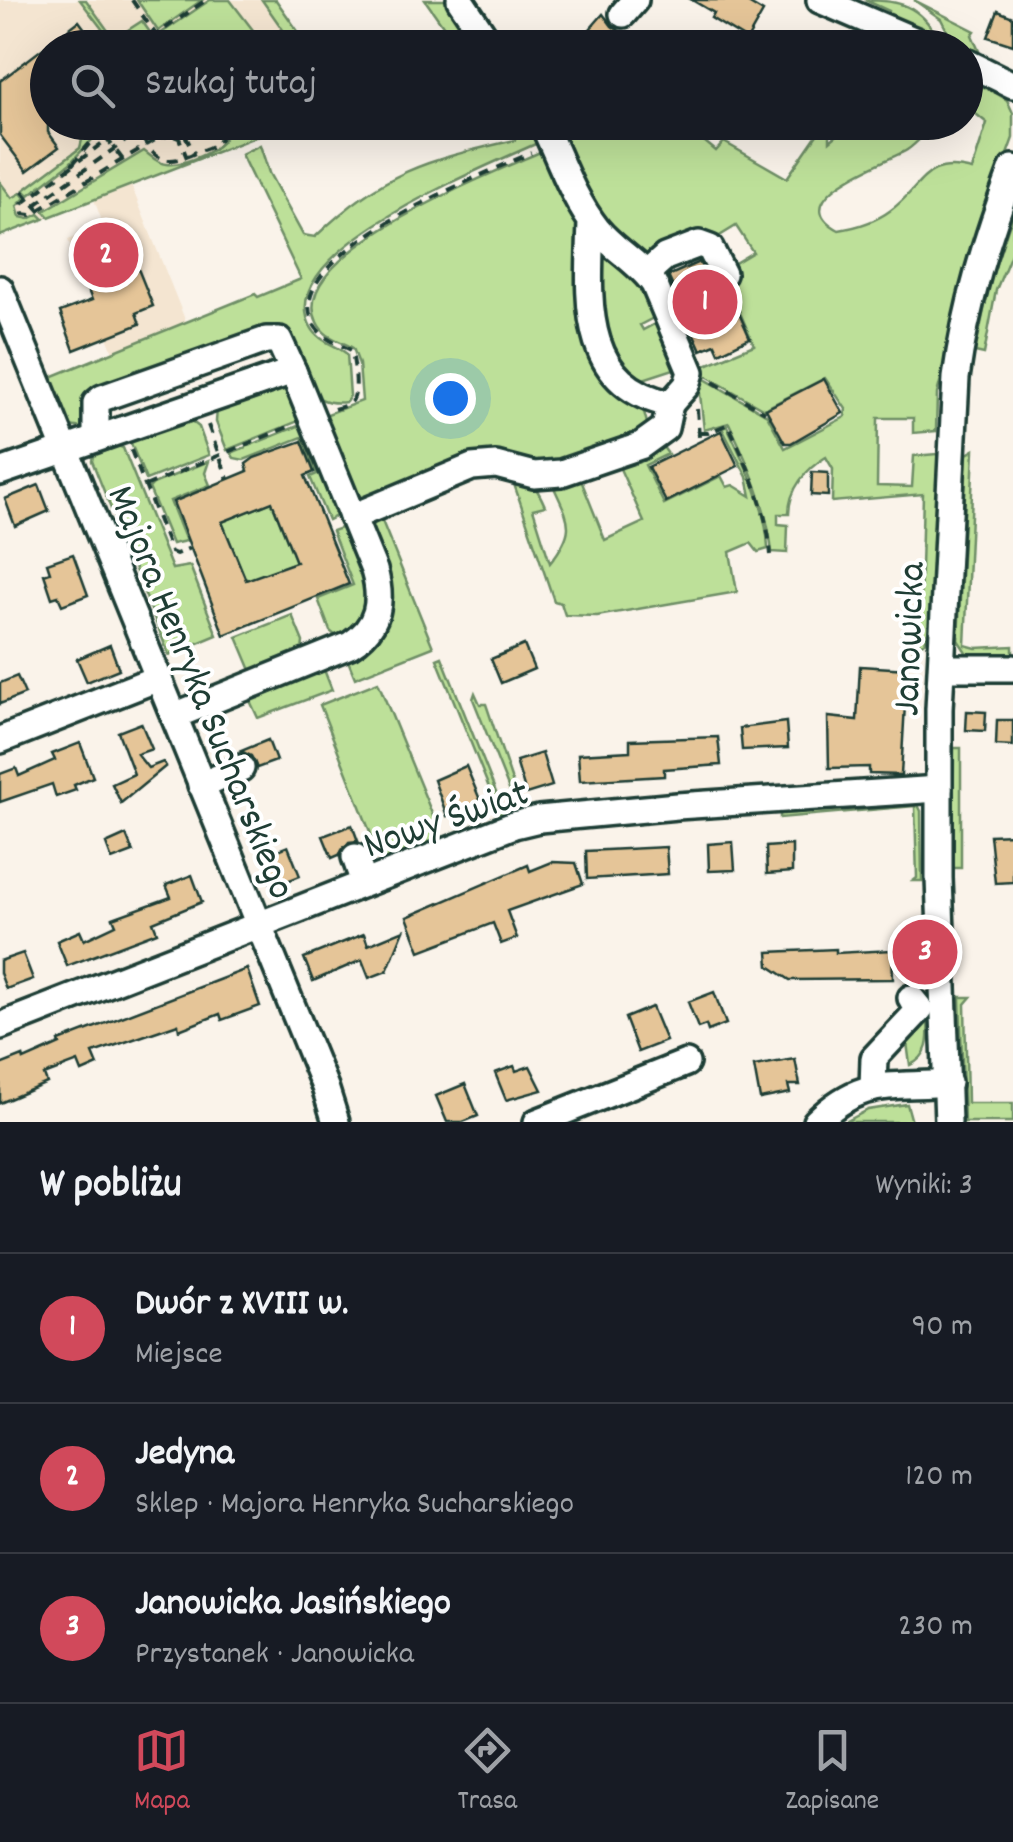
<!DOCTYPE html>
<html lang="pl">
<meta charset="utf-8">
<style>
body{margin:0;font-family:Dekko,sans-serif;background:#242831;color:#f1f3f6}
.you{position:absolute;left:450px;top:398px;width:35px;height:35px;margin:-25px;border:8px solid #fff;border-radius:50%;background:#1a73e8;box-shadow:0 0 0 15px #1a73e833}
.badge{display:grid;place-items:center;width:65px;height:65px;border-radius:50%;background:#d1495b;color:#fff;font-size:32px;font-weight:700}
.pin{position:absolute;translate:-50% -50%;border:5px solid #fff;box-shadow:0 2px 10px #0006}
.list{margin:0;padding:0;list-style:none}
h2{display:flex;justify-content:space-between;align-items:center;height:130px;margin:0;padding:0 40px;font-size:42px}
h2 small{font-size:32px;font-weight:400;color:#9ea1a6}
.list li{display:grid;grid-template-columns:65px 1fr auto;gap:30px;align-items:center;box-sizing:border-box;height:150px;padding:0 40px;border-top:2px solid #363941}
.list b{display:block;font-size:38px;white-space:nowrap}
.list p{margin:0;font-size:32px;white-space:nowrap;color:#9ea1a6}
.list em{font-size:32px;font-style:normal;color:#9ea1a6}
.icon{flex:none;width:55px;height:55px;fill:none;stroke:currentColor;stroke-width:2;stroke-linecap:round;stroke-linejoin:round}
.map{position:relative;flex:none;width:1013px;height:1122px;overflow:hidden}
.search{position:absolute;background:#171b24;box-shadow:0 10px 40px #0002;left:30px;right:30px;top:30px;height:110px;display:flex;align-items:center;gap:25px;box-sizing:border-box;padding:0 35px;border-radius:55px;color:#9ea1a6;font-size:38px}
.sheet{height:580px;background:#171b24}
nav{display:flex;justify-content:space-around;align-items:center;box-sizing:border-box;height:140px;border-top:2px solid #363941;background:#171b24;font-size:28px;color:#9ea1a6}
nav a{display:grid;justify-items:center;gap:5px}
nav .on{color:#d1495b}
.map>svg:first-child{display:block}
.built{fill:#f4e5d1}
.green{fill:#bde099;stroke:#6e8e66;stroke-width:2.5}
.building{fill:#e5c598;stroke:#1f3d34;stroke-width:2.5;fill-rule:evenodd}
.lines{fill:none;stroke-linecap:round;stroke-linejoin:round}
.minor-casing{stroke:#1f3d34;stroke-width:32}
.path{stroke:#1f3d34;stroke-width:4;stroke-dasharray:10 8;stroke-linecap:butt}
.minor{stroke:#fff;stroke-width:25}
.labels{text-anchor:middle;stroke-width:8;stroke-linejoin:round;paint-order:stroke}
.street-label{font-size:40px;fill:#1f3d34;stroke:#fff}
</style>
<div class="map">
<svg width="1013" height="1122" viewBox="0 0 1013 1122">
<rect width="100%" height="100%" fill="#faf3ea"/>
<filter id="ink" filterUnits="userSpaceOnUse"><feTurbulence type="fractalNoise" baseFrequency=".01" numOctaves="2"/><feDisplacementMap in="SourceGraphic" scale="20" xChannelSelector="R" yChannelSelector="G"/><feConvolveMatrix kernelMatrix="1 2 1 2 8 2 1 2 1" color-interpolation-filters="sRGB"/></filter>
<g filter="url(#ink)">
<polygon class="built" points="0,0 276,0 309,47 48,48 48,122 291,123 131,185 186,322 113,352 68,240 104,226 94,200 0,236"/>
<g class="green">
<polygon points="80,0 86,0 114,39 142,21 154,38 210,0 230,0 266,47 116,47"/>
<polygon points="137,0 202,0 158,31"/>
<polygon points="262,0 276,0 309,47 295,47"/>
<polygon points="425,0 450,0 482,47 458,47"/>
<path d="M865,0C898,0 920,5 937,37L887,18L889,11Z"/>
<polygon points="914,0 975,31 972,35 979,51 976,53 955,46 941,19"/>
<path d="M966,74L1007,100L1013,113V138L980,229L937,394L936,431L913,433V418H878L877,486L912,487L914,456L937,454L940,456L934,614L925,642L913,648V644L919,642L923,494L832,502L833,469L826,457C806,469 789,489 789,514H778V524L788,525L787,553L772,552C767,506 749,465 729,423L704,430L699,385L703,378L767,415L785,448L845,417L846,409L825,378L764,409L703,374L701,367L754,345L727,283L728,267L753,252L736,226L713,240L645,260L612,236L552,123H682L716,151L724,142L787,178L825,123H830V141L852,123H936C926,131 918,143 907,150C891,160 778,198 839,230C858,227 875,222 891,210C923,187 924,157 972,170L987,123L966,106Z"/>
<polygon points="97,122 108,123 69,164 29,195 24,190 80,148 84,132"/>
<path d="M218,123H291L49,217L44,211L144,151C151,156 157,163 166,164C183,166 220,151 226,135Z"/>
<path d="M509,123H533L542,141C493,164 269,251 311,327C319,342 335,344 347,354L350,396L346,402C302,408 295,365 281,332L88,399L82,428L70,426L51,377L255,294L258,297L301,279L241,154L260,145L269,173L303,235L315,237C384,171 424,161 515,140L517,135Z"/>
<path d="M547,149L578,208L583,244L622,392L644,412L648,427L644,435L559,468L489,459L359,508L317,418L362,401L359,364L353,348C340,340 324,338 317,322C283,253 501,170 547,149Z"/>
<polygon points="0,182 12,198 21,193 25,198 17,206 20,217 29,219 39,214 44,219 0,236"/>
<polygon points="1013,213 1013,249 996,290 984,354 975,352 990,282"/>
<polygon points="598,242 644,280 659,315 640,325 643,330 662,320 680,367 637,381 603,341"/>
<polygon points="280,387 289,390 306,418 227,450 216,422 217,409"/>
<polygon points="190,420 199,427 209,455 146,480 130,441"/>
<polygon points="308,422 340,514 328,520 310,477 317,474 302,437 244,460 234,458 231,453"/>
<path d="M727,426C745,464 767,506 768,549L758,552L751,543L730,552L737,592L597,616L565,615L561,603L554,601L514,484L481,474L380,516L433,647L355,678L345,653C404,623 383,575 361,527L368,516C409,499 493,448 533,485C538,490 542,499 545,506L533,509L550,563C578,528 569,521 552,483L579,475L605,540L644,522L617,462L649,448L663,447L668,454L645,465L664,504L721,476L727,487L733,485L751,496L747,477L722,428Z"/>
<polygon points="118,446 123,448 172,569 190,566 217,635 169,655 92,461 93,456"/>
<polygon points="974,450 965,645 976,648 1013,646 1013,661 968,655 958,640 967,454"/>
<polygon points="209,461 205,473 210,485 170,501 186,541 172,544 149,488 153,484"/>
<polygon points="272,502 296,562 246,581 222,522"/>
<polygon points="346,526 374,606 343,642 330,631 318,599 353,585 332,531"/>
<polygon points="292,615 303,642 301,660 262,675 250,668 237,637"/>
<polygon points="442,657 505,815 505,819 492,824 489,820 500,815 437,659"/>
<polygon points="321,662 332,690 258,718 246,692"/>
<polygon points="378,682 442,838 466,830 465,834 370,872 366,869 382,862 320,705"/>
<polygon points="475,693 480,704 486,704 517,796 512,797 473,699"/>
<polygon points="954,748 961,748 961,868 953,868"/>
<polygon points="912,802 917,803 921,811 922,881 913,881 917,878 915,806 780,818 780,812"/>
<polygon points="960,997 971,997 965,1004 967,1103 1013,1103 1013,1122 964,1122"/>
<path d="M928,1011C928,1033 933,1055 910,1065L906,1035Z"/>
<polygon points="907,1104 912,1122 845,1122 868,1110"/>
</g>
<g class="building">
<polygon points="692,0 743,0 763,12 747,40 711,18 714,13"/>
<polygon points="998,11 1013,17 1013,45 988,37"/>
<polygon points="603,14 612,26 625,35 614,48 590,29"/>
<polygon points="79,21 99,48 48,48 48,132 59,147 27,171 0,135 0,81"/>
<polygon points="120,224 153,306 136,313 140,324 74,350 60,312 92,300 76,260 110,247 104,231"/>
<polygon points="699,262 713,287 728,289 750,338 719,353 715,344 701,350 668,276"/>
<polygon points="824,379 843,413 791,443 785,443 766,409"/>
<polygon points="721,431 738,466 666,502 648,467"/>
<path d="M302,441L314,472L305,476L349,584L224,635L173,502L248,471L246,464L254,458ZM272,502L296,562L246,580L222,522Z"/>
<polygon points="812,472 828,473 828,496 811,495"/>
<polygon points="39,485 49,511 15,526 5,499"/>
<polygon points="73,554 88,595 62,605 58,596 52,598 44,574 50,572 47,563"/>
<polygon points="110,645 119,669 87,682 77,659"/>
<polygon points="524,645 534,669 501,683 491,659"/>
<polygon points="860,666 907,669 901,775 869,774 869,767 829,768 828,717 857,720"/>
<polygon points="17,676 25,694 0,704 0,683"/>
<polygon points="967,711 986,712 985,731 966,730"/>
<polygon points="997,720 1013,720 1013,746 996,745"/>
<polygon points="786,722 788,748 742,750 740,728"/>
<polygon points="141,723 152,749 137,754 148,768 163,762 166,766 121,803 112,784 134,774 118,732"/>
<polygon points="718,737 721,765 664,769 664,776 580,781 578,754 630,751 630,740"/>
<polygon points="268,740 276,761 257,768 251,756 241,751"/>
<polygon points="80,743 93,777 74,785 76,790 56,797 52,784 0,802 0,774 16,768 19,776 55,760 52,754"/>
<polygon points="542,753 552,786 526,794 516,761"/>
<polygon points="466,766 481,802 447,816 434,780"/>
<polygon points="352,825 358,841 349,842 339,855 332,858 323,836"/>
<polygon points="1013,834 1013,882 995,883 990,835"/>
<polygon points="126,835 133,852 112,860 106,844"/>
<polygon points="733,842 735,870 709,871 708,844"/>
<polygon points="792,845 792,872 767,874 766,847"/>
<polygon points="288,846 300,876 272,887 263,856"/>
<polygon points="666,847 668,874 587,879 586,851"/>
<polygon points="552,862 576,863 583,884 507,911 517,938 501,944 493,923 420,951 407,917 528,865 530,871"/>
<polygon points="192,875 202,902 153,922 157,932 67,966 57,941 80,931 84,940 116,925 113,918 171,897 166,885"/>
<polygon points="404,930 387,971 369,978 362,960 313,981 304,958 364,934 368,945"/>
<polygon points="836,949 836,953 892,950 893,979 790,980 769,966 768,952"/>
<polygon points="23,953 33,979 6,989 0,973 0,961"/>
<polygon points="247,969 260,1006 222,1020 220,1014 179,1030 178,1024 93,1053 98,1065 82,1072 78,1062 44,1075 47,1083 0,1103 0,1065 23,1056 24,1060 60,1044 59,1041"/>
<polygon points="714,992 726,1024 708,1031 706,1025 698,1028 688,1002"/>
<polygon points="652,1007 666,1041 638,1052 625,1018"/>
<polygon points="795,1059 800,1085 788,1085 790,1093 760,1099 754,1066"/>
<polygon points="514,1066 516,1071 530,1066 542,1090 506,1100 495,1073"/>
<polygon points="465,1084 478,1116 463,1122 447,1122 436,1096"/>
</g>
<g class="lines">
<defs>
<g id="minor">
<polyline points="460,0 492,48"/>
<polyline points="820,0 932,48"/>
<polyline points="623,14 635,0"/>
<polyline points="966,62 1013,85"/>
<path d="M542,122C559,157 573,199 597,229C614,250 639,262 654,284L691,372L687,385L670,404C577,385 589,294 591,221"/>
<polyline points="647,273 665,257 699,244 710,248 723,274"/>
<polyline points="0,289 325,1087 336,1122"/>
<polyline points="96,438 96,403 102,398 266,340 279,340 293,371"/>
<path d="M0,472L293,371L374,570C383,601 379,627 350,645L174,716"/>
<polyline points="352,517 472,467 496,465 534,475 561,473 640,446 665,428 670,404"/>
<polyline points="942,668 1013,668"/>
<polyline points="0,740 158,678"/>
<polyline points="201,785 241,768"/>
<polyline points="355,857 364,883"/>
<polyline points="0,1026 514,825 539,819 677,806 939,789"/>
<polyline points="873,1088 874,1058 920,1009 911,998"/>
<polyline points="537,1122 686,1063"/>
<path d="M816,1122C862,1077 890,1088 948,1083"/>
<path d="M948,1122L939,878V709L956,378C966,304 987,237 1013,168"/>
</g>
</defs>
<use href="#minor" class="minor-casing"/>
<g class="path">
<polyline points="132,0 156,35 206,0"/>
<polyline points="114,122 105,136 123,160"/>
<polyline points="130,122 22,204 23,214 31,215 155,140 170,135"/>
<path d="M132,122C152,152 156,171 195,153C207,148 216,147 222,136L213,122"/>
<polyline points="166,122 170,135 179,138 187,158"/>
<polyline points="185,135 194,153"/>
<polyline points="184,136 189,129 189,122"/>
<polyline points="72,165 94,138 110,126"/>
<polyline points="22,191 46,218"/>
<polyline points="35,205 152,122"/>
<polyline points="713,382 765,412"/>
<path d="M334,409C340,407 347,406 351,402C360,394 354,360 351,350C339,344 327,341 318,330C262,260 488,173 531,153"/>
<polyline points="697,409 699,437"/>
<polyline points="208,425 228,479"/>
<path d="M699,433H708L728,424C748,466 767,508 771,555"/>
<polyline points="131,450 171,552 176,554 190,548"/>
<polyline points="145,486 293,425"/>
</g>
<use href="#minor" class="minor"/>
</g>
</g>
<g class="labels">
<g class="street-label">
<text transform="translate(906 639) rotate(-88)" y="14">Janowicka</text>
<text transform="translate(204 691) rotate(68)" y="14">Majora Henryka Sucharskiego</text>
<text transform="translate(445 816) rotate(-19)" y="14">Nowy Świat</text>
</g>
</g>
</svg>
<div class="you"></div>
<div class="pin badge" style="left:705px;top:302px">1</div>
<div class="pin badge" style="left:106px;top:255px">2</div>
<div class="pin badge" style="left:925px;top:952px">3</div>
<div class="search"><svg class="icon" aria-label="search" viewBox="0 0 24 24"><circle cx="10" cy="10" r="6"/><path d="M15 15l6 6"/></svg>Szukaj tutaj</div>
</div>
<section class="sheet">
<h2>W pobliżu<small>Wyniki: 3</small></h2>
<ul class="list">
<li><span class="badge">1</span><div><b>Dwór z XVIII w.</b><p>Miejsce</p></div><em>90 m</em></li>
<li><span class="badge">2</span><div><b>Jedyna</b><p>Sklep · Majora Henryka Sucharskiego</p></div><em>120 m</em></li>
<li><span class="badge">3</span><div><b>Janowicka Jasińskiego</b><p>Przystanek · Janowicka</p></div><em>230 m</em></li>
</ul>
</section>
<nav>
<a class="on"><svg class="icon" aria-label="map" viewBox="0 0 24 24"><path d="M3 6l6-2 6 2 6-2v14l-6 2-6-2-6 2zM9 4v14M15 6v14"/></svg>Mapa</a>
<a><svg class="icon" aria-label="directions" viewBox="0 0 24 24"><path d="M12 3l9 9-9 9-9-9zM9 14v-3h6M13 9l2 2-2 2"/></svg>Trasa</a>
<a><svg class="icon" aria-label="saved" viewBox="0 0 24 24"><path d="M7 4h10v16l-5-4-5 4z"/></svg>Zapisane</a>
</nav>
